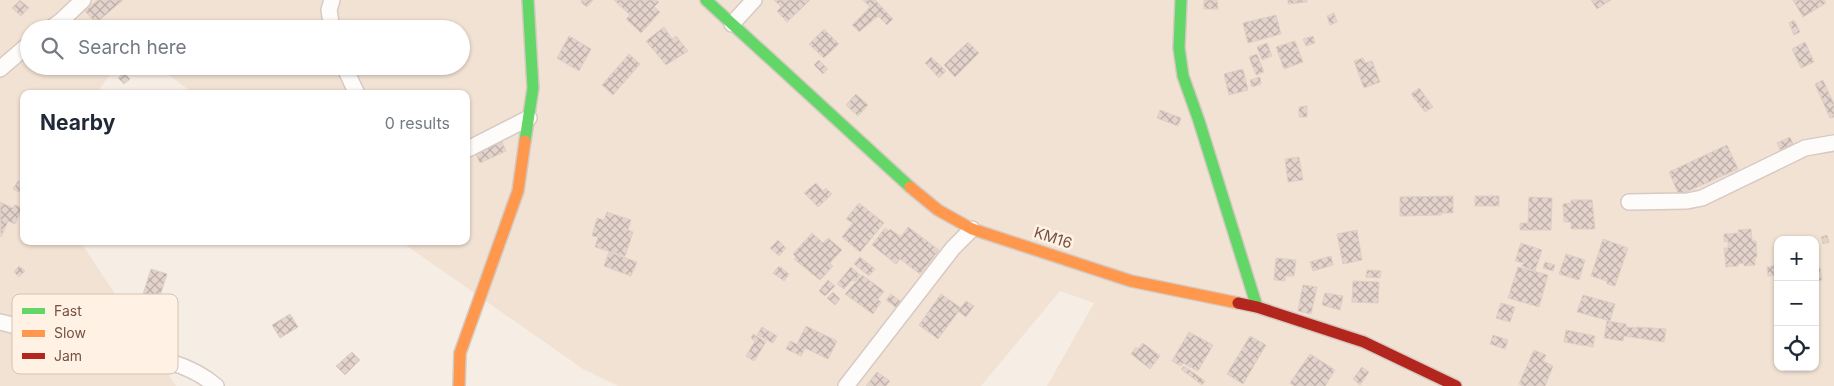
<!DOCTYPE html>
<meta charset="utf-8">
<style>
body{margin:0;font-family:Inter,sans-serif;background:#f6f6f7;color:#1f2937}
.controls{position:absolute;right:15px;bottom:15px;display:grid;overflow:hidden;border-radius:10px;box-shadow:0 1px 4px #0004}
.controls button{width:45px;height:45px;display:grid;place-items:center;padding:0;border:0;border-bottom:1px solid #e0e1e3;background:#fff;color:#1f2937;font:25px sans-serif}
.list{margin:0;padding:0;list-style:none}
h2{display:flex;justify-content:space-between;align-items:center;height:65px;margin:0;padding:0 20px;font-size:21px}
h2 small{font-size:16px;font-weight:400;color:#747a83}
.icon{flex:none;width:28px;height:28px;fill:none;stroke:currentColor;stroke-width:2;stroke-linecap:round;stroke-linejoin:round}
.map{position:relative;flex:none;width:1834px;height:386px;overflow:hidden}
.search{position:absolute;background:#fff;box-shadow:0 1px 4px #0004;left:20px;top:20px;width:450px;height:55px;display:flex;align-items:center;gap:12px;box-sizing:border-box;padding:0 18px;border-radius:28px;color:#747a83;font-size:19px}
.panel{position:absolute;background:#fff;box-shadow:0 1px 4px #0004;left:20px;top:90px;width:450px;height:155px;border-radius:10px}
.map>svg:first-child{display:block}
.residential{fill:#f2e2d3;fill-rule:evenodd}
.building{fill:url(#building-cross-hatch);stroke:#dfcfc6}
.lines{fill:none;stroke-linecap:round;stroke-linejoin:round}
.street-casing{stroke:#d7cac3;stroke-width:18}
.fast-casing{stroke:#d6c9c1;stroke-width:14}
.slow-casing{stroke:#d6c9c1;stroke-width:14}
.jam-casing{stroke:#d6c9c1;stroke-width:14}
.street{stroke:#fefcfb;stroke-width:15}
.fast{stroke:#63d668;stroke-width:11}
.slow{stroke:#ff974d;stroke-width:11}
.jam{stroke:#b3261e;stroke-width:11}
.labels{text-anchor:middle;stroke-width:5;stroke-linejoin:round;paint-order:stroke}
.street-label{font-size:15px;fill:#745144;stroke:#fff2e4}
.key{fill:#fff2e4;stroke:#d5c2b4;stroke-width:1}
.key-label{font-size:14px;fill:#745144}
</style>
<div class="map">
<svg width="1834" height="386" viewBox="0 0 1834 386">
<defs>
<pattern id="building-cross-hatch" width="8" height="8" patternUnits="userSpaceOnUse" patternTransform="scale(1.25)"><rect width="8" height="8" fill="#e2d4cc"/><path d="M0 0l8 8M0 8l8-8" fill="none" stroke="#bcaea7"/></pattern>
</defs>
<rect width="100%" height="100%" fill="#f6ede4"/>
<path class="residential" d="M0,0H1834V386H1047L1094,303L1060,291L981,386H618L583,369L400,241H466V94H194L157,66H461V29H29V66H116L96,94H24V241H80L176,386H0ZM1778,240H1815V367H1778Z"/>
<g class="building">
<polygon points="20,0 29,8 21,16 12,8"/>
<polygon points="98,0 123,0 96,23 85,11"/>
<polygon points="581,0 593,0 587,7 582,3"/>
<polygon points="614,0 656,0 659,2 654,7 660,12 641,33 626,19 630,15"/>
<polygon points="774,0 810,0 787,22 777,11 781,7"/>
<polygon points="863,0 875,0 893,19 887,25 878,16 859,32 852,25 870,7"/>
<polygon points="1204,0 1217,0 1218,9 1204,9"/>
<polygon points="1288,0 1307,0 1307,2 1288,4"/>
<polygon points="1591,0 1611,0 1597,9"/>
<polygon points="1793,0 1824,0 1826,3 1803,17"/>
<polygon points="1334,13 1337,22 1330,25 1327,16"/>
<polygon points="1276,15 1281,34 1248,43 1243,23"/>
<polygon points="85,20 93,29 78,29 77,27"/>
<polygon points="1794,20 1800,32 1794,35 1789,23"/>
<polygon points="664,27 672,39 676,36 688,51 666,65 646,41"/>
<polygon points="824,29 839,44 824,58 809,44"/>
<polygon points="569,36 591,49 579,71 557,58"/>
<polygon points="1313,36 1315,43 1306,46 1303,39"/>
<polygon points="1295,41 1303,62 1284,69 1276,47"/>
<polygon points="968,42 979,53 955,77 944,65"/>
<polygon points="1805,42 1814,62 1801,68 1792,49"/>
<polygon points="1267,43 1272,56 1262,60 1257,47"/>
<polygon points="629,54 640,64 613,95 602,85"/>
<polygon points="1257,54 1264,72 1256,75 1249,57"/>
<polygon points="931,57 946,71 939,78 925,63"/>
<polygon points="1363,58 1365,63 1372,61 1380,82 1364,88 1354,61"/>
<polygon points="819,60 828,69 823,74 814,65"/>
<polygon points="100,66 113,66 101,75 97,69"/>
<polygon points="1243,69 1248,90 1229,95 1224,74"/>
<polygon points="124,73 130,79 124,84 118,78"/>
<polygon points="1260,77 1261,84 1252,87 1250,80"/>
<polygon points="1823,80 1834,104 1834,117 1830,118 1815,84"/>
<polygon points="1419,88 1433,107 1425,112 1411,94"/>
<polygon points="856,94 868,105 858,116 846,105"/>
<polygon points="1307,106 1307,117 1299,117 1299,107"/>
<polygon points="1160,110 1181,118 1178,126 1157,118"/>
<polygon points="1790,137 1793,144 1780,150 1777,143"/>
<polygon points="501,140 506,151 480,163 475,152"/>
<polygon points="1727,145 1738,169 1679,195 1669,172"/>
<polygon points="1299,157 1303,180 1288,182 1285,159"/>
<polygon points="18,181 23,184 19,192 13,189"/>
<polygon points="816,183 823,191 826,188 832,194 818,207 804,193"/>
<polygon points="1453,196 1453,213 1441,213 1441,215 1400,216 1400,197"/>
<rect x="1475" y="196" width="24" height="10"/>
<polygon points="1529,197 1552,198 1551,230 1520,230 1520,223 1528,223"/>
<polygon points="1571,200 1592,200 1595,229 1571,229 1571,222 1564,222 1563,204 1571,203"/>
<polygon points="0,202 13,208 15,205 22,208 15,224 8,221 1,237"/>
<polygon points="859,203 884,223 860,252 842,237 853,223 846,219"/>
<polygon points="607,212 631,220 628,230 633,232 625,256 595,247 598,237 592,236 597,218 604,220"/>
<polygon points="908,227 939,250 920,274 900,259 896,264 872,245 885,228 889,231 890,229 901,237"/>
<polygon points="1751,229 1752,241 1756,241 1757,257 1755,257 1755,265 1744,266 1744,263 1738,264 1738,266 1726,267 1724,248 1728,248 1728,241 1724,242 1724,234 1739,233 1738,230"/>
<polygon points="1357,230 1362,260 1343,264 1337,234"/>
<polygon points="812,233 823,243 828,238 842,250 830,263 833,266 820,280 794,259 796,257 793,254"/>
<polygon points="1827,235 1829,242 1823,244 1821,237"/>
<polygon points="1603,239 1628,248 1615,286 1607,284 1607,281 1591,276"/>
<polygon points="778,240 786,248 779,256 770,248"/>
<polygon points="1521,243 1542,250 1535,271 1522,266 1524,263 1515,261"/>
<polygon points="609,252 637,262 631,276 604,266"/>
<polygon points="1566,254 1585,260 1579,280 1559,274"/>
<polygon points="1331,256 1333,265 1313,271 1310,262"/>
<polygon points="860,257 875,269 869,276 854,264"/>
<polygon points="1276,258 1296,260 1294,276 1285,276 1285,281 1274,280"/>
<polygon points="1545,262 1555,265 1553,271 1543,268"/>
<polygon points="1778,265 1778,275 1768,276 1767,267"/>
<polygon points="19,266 25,271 19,277 14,272"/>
<polygon points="779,266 789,274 784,281 773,273"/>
<polygon points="851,267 860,275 855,281 852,280 844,289 837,284"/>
<polygon points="1518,267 1548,275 1539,307 1508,298"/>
<polygon points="1820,268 1822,280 1815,281 1815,269"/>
<polygon points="151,269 167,274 157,305 165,307 162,317 152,313 153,308 140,304"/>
<polygon points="1367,270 1381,271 1380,278 1366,277"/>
<polygon points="862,275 884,291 878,299 881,302 873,314 845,294"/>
<polygon points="828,280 835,286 825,296 819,291"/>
<polygon points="1353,281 1379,282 1378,303 1352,302"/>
<polygon points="1303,285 1317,287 1311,314 1298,311"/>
<polygon points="833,292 840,299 835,305 827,298"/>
<polygon points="1325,293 1343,296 1340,310 1322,305"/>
<polygon points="891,294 903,303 898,309 886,300"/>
<polygon points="941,294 961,308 938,339 919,325"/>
<polygon points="1583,295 1615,304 1610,321 1577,312"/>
<polygon points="966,301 974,306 966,317 958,311"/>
<polygon points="1501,303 1515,307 1510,322 1496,318"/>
<polygon points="290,314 298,327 280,338 272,325"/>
<polygon points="1607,321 1626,324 1626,327 1637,328 1637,327 1666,329 1664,342 1624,336 1623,341 1604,338"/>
<polygon points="806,326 837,341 828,359 805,348 801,356 786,349 790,341 797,344"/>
<polygon points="762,327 777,336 773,343 757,335"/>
<polygon points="1566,330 1595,336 1593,347 1564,342"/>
<polygon points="1189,332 1213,345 1198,371 1183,363 1181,366 1172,361"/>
<polygon points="753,334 766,342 754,361 746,356 755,341 751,338"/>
<polygon points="1493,335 1508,340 1505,349 1490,344"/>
<polygon points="1250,336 1266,345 1243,384 1227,374"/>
<polygon points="1143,343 1160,356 1150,369 1131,354 1136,347 1138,349"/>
<polygon points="1534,350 1546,355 1543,361 1553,366 1545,386 1523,386 1519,384"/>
<polygon points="352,352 360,360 345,375 336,366"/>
<polygon points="1310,354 1335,370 1325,386 1294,386 1290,383"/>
<polygon points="1184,366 1205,381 1202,385 1181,369"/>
<polygon points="1362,367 1369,372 1360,385 1353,379"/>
<polygon points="877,372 890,381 886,386 866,386"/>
</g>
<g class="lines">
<defs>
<g id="street">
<polyline points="732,24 754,0"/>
<polyline points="50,29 62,20 83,0"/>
<polyline points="332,29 329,10 332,0"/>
<polyline points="344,66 357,94"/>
<polyline points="0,69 29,44"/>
<polyline points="466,150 529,118"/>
<polyline points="1629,202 1687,201 1702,198 1805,148 1834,143"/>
<path d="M0,322C32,330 65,339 97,346C138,355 183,358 216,386"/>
<polyline points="846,386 953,248 972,229"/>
</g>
<g id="fast">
<polyline points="706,0 910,187"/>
<polyline points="1181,0 1179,48 1183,76 1199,121 1257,307"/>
<polyline points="525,141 533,88 528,0"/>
</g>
<g id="slow">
<polyline points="910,187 938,210 972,229 1131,281 1238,303"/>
<polyline points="459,386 460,353 518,191 525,141"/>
</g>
<polyline id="jam" points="1238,303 1257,307 1364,342 1456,386"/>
</defs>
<use href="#street" class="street-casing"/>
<use href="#fast" class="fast-casing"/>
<use href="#slow" class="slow-casing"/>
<use href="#jam" class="jam-casing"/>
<use href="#street" class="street"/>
<use href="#fast" class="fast"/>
<use href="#slow" class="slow"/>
<use href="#jam" class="jam"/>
</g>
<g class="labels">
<g class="street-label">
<text transform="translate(1053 238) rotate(18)" y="5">KM16</text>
</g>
</g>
<rect x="12" y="294" width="166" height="80" rx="8" class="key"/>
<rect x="22" y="308" width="23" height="6" fill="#63d668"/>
<rect x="22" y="330" width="23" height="7" fill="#ff974d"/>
<rect x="22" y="353" width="23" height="6" fill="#b3261e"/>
<g class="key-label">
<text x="54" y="316">Fast</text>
<text x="54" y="338">Slow</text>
<text x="54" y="361">Jam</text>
</g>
</svg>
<div class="controls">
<button>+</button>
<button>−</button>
<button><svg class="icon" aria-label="locate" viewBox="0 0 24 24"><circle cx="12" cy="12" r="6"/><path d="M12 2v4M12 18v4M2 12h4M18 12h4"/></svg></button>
</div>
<div class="search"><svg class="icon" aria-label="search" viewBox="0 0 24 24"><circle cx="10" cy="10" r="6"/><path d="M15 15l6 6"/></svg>Search here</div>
<section class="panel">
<h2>Nearby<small>0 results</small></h2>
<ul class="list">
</ul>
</section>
</div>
